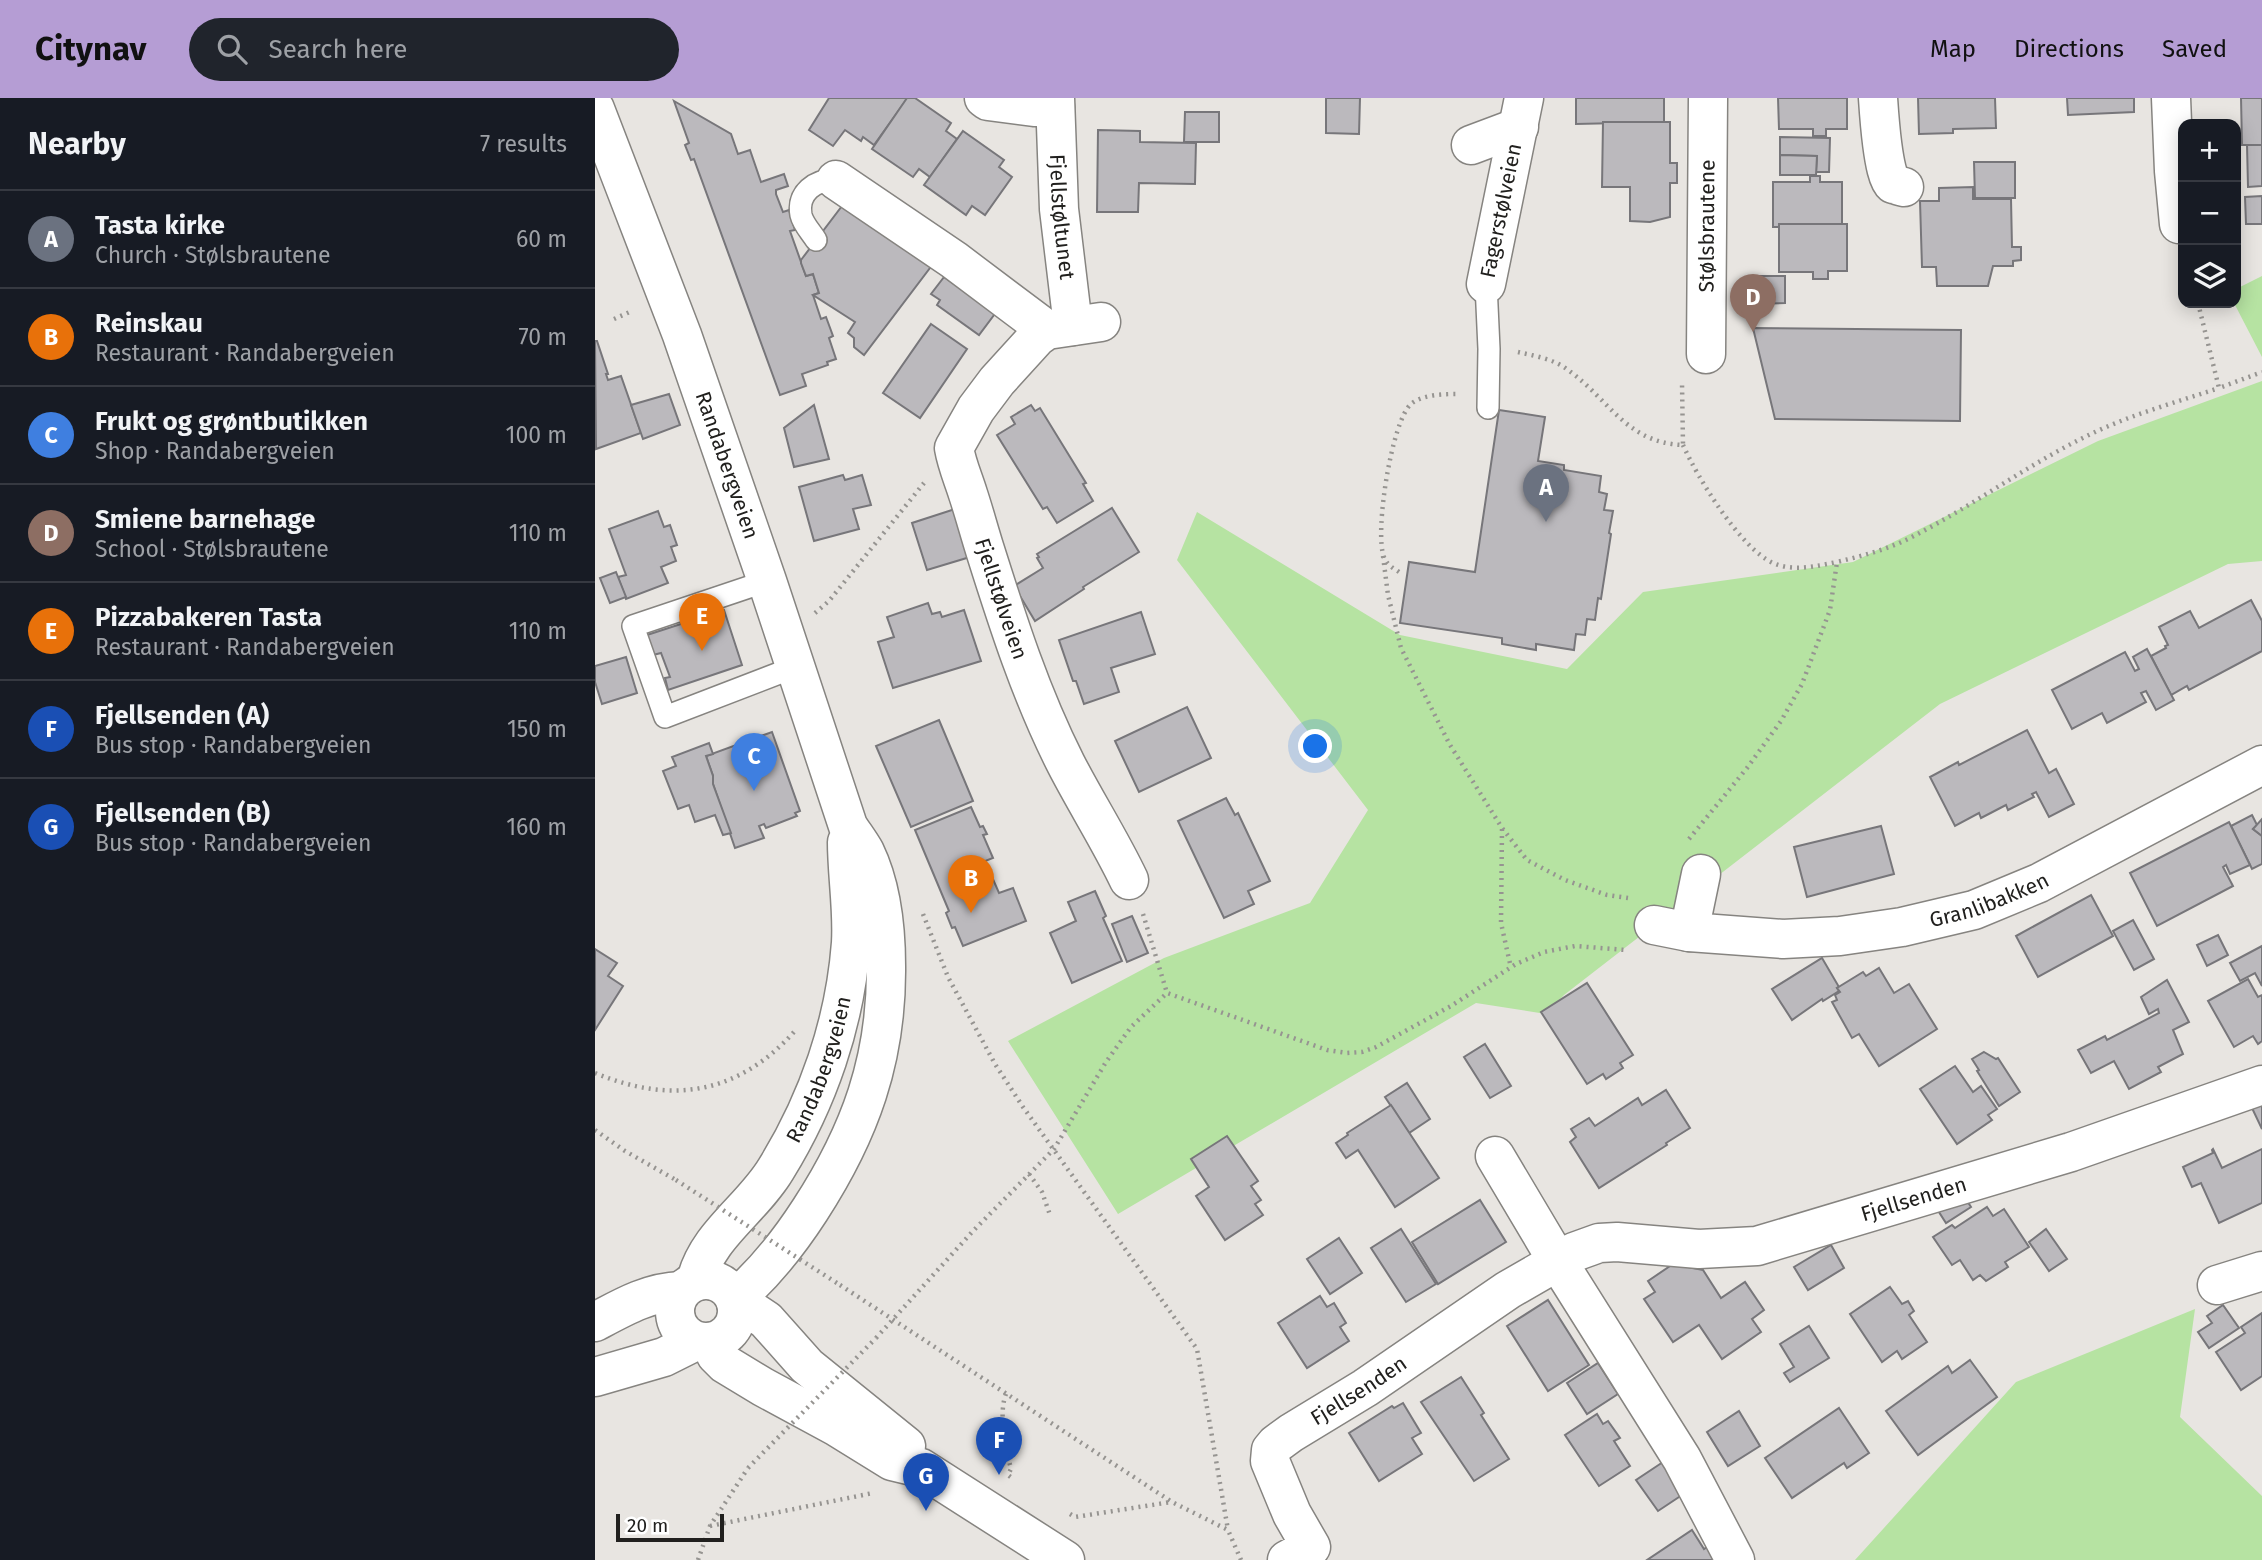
<!DOCTYPE html>
<meta charset="utf-8">
<style>
body{margin:0;font-family:"Fira Sans",sans-serif;background:#20242c;color:#f1f3f6}
.controls{position:absolute;right:21px;top:21px;display:grid;overflow:hidden;border-radius:14px;box-shadow:0 4px 18px #0003}
.controls button{width:63px;height:63px;display:grid;place-items:center;padding:0;border:0;border-bottom:2px solid #363941;background:#171b24;color:#f1f3f6;font:35px sans-serif}
.scale{position:absolute;left:21px;bottom:18px;width:108px;box-sizing:border-box;padding-left:7px;border:4px solid #21201e;border-top:0;font-size:19px;line-height:24px;white-space:nowrap;color:#21201e;-webkit-text-stroke:5px #fff;paint-order:stroke}
.you{position:absolute;left:721px;top:649px;width:24px;height:24px;margin:-18px;border:5px solid #fff;border-radius:50%;background:#1a73e8;box-shadow:0 0 0 10px #1a73e833}
.badge{display:grid;place-items:center;width:46px;height:46px;border-radius:50%;background:#b59dd4;color:#fff;font-size:23px;font-weight:700}
.pin{position:absolute;translate:-50% -58px;filter:drop-shadow(0 2px 4px #0008)}
.pin::after{content:'';position:absolute;top:37px;width:24px;height:21px;background:inherit;clip-path:polygon(0 0,100% 0,50% 100%)}
.list{margin:0;padding:0;list-style:none}
h2{display:flex;justify-content:space-between;align-items:center;height:91px;margin:0;padding:0 28px;font-size:30px}
h2 small{font-size:23px;font-weight:400;color:#9ea1a6}
.list li{display:grid;grid-template-columns:46px 1fr auto;gap:21px;align-items:center;box-sizing:border-box;height:98px;padding:0 28px;border-top:2px solid #363941}
.list b{display:block;font-size:26px;white-space:nowrap}
.list p{margin:0;font-size:23px;white-space:nowrap;color:#9ea1a6}
.list em{font-size:23px;font-style:normal;color:#9ea1a6}
.icon{flex:none;width:38px;height:38px;fill:none;stroke:currentColor;stroke-width:2;stroke-linecap:round;stroke-linejoin:round}
.map{position:relative;flex:none;width:1667px;height:1462px;overflow:hidden}
header{display:flex;align-items:center;gap:42px;box-sizing:border-box;height:98px;padding:0 35px;background:#b59dd4;color:#111}
header strong{font-size:33px}
nav{display:flex;gap:38px;margin-inline-start:auto;font-size:24px}
.search{width:490px;height:63px;background:#20242c;display:flex;align-items:center;gap:18px;box-sizing:border-box;padding:0 24px;border-radius:38px;color:#9ea1a6;font-size:26px}
main{display:flex}
aside{flex:1;background:#171b24}
.map>svg:first-child{display:block}
.green{fill:#b6e3a2}
.building{fill:#bbb9bd;stroke:#77767a;stroke-width:2}
.lines{fill:none;stroke-linecap:round;stroke-linejoin:round}
.service-casing{stroke:#868480;stroke-width:24}
.minor-casing{stroke:#868480;stroke-width:41}
.secondary-casing{stroke:#868480;stroke-width:41}
.path{stroke:#969491;stroke-width:4.5;stroke-dasharray:2 5;stroke-linecap:butt}
.service{stroke:#fff;stroke-width:21}
.minor{stroke:#fff;stroke-width:38}
.secondary{stroke:#fff;stroke-width:38}
.path-bridge{stroke:#969491;stroke-width:4.5;stroke-dasharray:2 5;stroke-linecap:butt}
.labels{text-anchor:middle;stroke-width:7;stroke-linejoin:round;paint-order:stroke}
.street-label{font-size:21px;fill:#21201e;stroke:#fff}
</style>
<header>
<strong>Citynav</strong>
<div class="search"><svg class="icon" aria-label="search" viewBox="0 0 24 24"><circle cx="10" cy="10" r="6"/><path d="M15 15l6 6"/></svg>Search here</div>
<nav><a>Map</a><a>Directions</a><a>Saved</a></nav>
</header>
<main>
<aside>
<h2>Nearby<small>7 results</small></h2>
<ul class="list">
<li><span class="badge" style="background:#6b7280">A</span><div><b>Tasta kirke</b><p>Church · Stølsbrautene</p></div><em>60 m</em></li>
<li><span class="badge" style="background:#e8710a">B</span><div><b>Reinskau</b><p>Restaurant · Randabergveien</p></div><em>70 m</em></li>
<li><span class="badge" style="background:#3f7fe0">C</span><div><b>Frukt og grøntbutikken</b><p>Shop · Randabergveien</p></div><em>100 m</em></li>
<li><span class="badge" style="background:#8d6e63">D</span><div><b>Smiene barnehage</b><p>School · Stølsbrautene</p></div><em>110 m</em></li>
<li><span class="badge" style="background:#e8710a">E</span><div><b>Pizzabakeren Tasta</b><p>Restaurant · Randabergveien</p></div><em>110 m</em></li>
<li><span class="badge" style="background:#1a4fb4">F</span><div><b>Fjellsenden (A)</b><p>Bus stop · Randabergveien</p></div><em>150 m</em></li>
<li><span class="badge" style="background:#1a4fb4">G</span><div><b>Fjellsenden (B)</b><p>Bus stop · Randabergveien</p></div><em>160 m</em></li>
</ul>
</aside>
<div class="map">
<svg width="1667" height="1462" viewBox="0 0 1667 1462">
<rect width="100%" height="100%" fill="#e8e5e1"/>
<g class="green">
<polygon points="1667,178 1667,259 1639,205 1641,205 1641,191"/>
<polygon points="1667,283 1667,463 1633,466 1345,606 969,897 951,916 881,905 523,1116 413,943 569,860 715,805 773,712 582,462 602,414 805,537 972,571 1048,494 1258,464 1503,343"/>
<polygon points="1600,1211 1585,1319 1667,1398 1667,1462 1260,1462 1421,1284"/>
</g>
<g class="building">
<polygon points="234,0 310,0 312,1 279,47 268,39 266,43 250,32 238,48 214,32"/>
<polygon points="312,0 320,0 356,25 351,33 362,41 335,79 324,71 318,79 277,51"/>
<polygon points="731,0 765,0 764,36 731,35"/>
<polygon points="981,0 1069,0 1069,24 981,26"/>
<polygon points="1183,0 1252,0 1252,31 1231,31 1231,38 1218,38 1218,31 1184,31"/>
<polygon points="1323,0 1400,0 1401,30 1358,31 1358,35 1324,36"/>
<polygon points="1472,0 1539,0 1539,14 1473,17"/>
<polygon points="1646,0 1667,0 1667,47 1647,47"/>
<polygon points="79,3 136,36 143,56 155,52 166,84 189,76 193,88 181,92 181,96 188,114 194,112 200,132 195,133 211,178 218,176 224,195 218,197 226,221 231,219 238,238 234,240 241,261 232,264 233,267 207,276 211,288 185,297 99,61 96,62 90,47 94,45"/>
<polygon points="590,14 624,14 624,44 589,44"/>
<polygon points="1008,24 1075,24 1075,65 1082,65 1082,85 1075,85 1075,119 1055,124 1035,123 1035,89 1007,89"/>
<polygon points="503,32 545,33 545,44 601,45 600,86 544,85 543,114 502,114"/>
<polygon points="368,33 409,62 404,69 417,79 390,117 377,108 371,117 329,87"/>
<polygon points="1185,39 1235,40 1234,74 1221,74 1222,58 1185,57"/>
<polygon points="1652,47 1667,47 1667,88 1653,89"/>
<polygon points="1185,57 1222,58 1221,77 1185,77"/>
<polygon points="1379,64 1420,64 1420,100 1380,100"/>
<polygon points="1215,78 1225,78 1225,84 1247,84 1247,126 1184,126 1184,129 1178,129 1178,84 1215,84"/>
<polygon points="1378,89 1378,101 1416,101 1417,149 1426,149 1426,162 1418,163 1418,168 1398,168 1393,188 1342,188 1341,169 1327,169 1325,103 1344,103 1344,90"/>
<polygon points="1667,98 1667,126 1651,126 1650,99"/>
<polygon points="253,100 341,162 269,257 259,249 259,240 253,235 260,224 218,197 224,195 218,176 211,178 206,165 206,162"/>
<polygon points="1184,126 1252,126 1252,173 1233,173 1233,181 1218,181 1218,174 1184,174"/>
<polygon points="1154,178 1190,178 1190,205 1155,206"/>
<polygon points="349,179 358,185 360,182 402,213 384,237 342,207 345,202 336,196"/>
<polygon points="336,226 372,251 325,320 288,295"/>
<polygon points="1158,230 1366,232 1365,323 1180,321"/>
<polygon points="0,243 2,243 13,276 11,276 13,282 26,278 46,335 1,351"/>
<polygon points="74,296 85,327 48,341 36,307"/>
<polygon points="219,307 234,361 199,369 189,330"/>
<polygon points="436,307 440,313 445,310 491,385 488,386 498,403 462,425 452,409 448,411 402,337 420,326 416,319"/>
<polygon points="904,312 950,319 943,363 969,367 969,372 1006,378 1004,394 1012,396 1009,412 1018,413 1014,435 1016,436 1006,501 1003,500 1000,522 992,521 990,537 981,536 979,552 941,546 941,552 907,546 907,540 805,525 814,464 880,474"/>
<polygon points="248,377 250,382 267,377 276,407 258,411 264,431 219,443 204,389"/>
<polygon points="517,410 544,454 488,489 489,491 440,523 419,488 448,470 442,460 444,459 442,456"/>
<polygon points="360,411 375,459 332,472 317,425"/>
<polygon points="63,413 69,429 75,427 82,447 76,449 81,463 66,469 73,485 31,501 23,479 31,477 14,431"/>
<polygon points="21,474 31,499 15,505 5,480"/>
<polygon points="1656,502 1667,523 1667,553 1594,592 1592,588 1576,597 1556,558 1571,550 1570,548 1573,547 1564,529 1595,513 1604,530"/>
<polygon points="333,505 337,516 345,514 347,519 369,512 386,563 298,590 283,544 299,539 292,519"/>
<polygon points="129,512 147,567 73,592 70,580 75,579 66,555 58,557 52,537"/>
<polygon points="546,514 560,556 516,570 524,594 489,606 481,583 478,583 464,542"/>
<polygon points="1552,551 1579,602 1561,612 1551,593 1546,595 1551,604 1512,625 1507,615 1477,631 1457,592 1530,554 1540,573 1544,571 1538,559"/>
<polygon points="31,559 42,595 7,606 0,584 0,568"/>
<polygon points="592,609 616,660 544,694 520,643"/>
<polygon points="344,622 378,703 316,729 281,648"/>
<polygon points="1432,632 1454,675 1461,671 1479,706 1454,719 1441,694 1437,696 1439,699 1413,712 1411,707 1386,720 1384,715 1360,728 1335,679 1363,664 1364,667"/>
<polygon points="177,634 205,713 200,715 202,718 171,730 169,726 164,728 169,740 140,750 118,686 118,678 111,658"/>
<polygon points="114,645 118,656 111,658 118,678 118,686 136,735 128,737 120,717 100,724 94,707 83,711 68,673 81,668 77,659"/>
<polygon points="631,700 640,717 643,715 675,783 653,793 659,806 629,820 583,723"/>
<polygon points="376,709 385,729 388,728 392,736 388,737 398,760 390,763 404,795 418,790 431,823 368,848 360,829 357,830 351,815 354,813 320,732"/>
<polygon points="1657,717 1662,727 1658,731 1667,738 1667,766 1657,771 1636,728"/>
<polygon points="1667,721 1667,738 1658,731"/>
<polygon points="1634,724 1655,767 1635,776 1631,767 1628,769 1638,788 1562,828 1535,775"/>
<polygon points="1286,728 1299,776 1212,799 1199,749"/>
<polygon points="500,793 511,818 508,820 527,863 477,885 455,835 481,823 473,804"/>
<polygon points="1496,797 1518,838 1443,879 1421,838"/>
<polygon points="537,818 553,855 532,864 517,826"/>
<polygon points="1538,822 1559,861 1539,872 1518,833"/>
<polygon points="1623,837 1633,857 1612,868 1602,847"/>
<polygon points="1667,848 1667,888 1660,875 1645,883 1635,865"/>
<polygon points="0,851 22,865 13,878 28,888 0,932"/>
<polygon points="1227,860 1244,889 1242,890 1244,893 1228,903 1227,901 1197,922 1177,891"/>
<polygon points="1284,870 1299,895 1314,886 1342,931 1284,968 1264,936 1257,940 1237,904 1242,902 1240,897 1245,894 1242,890 1268,874 1271,878"/>
<polygon points="1653,881 1663,899 1667,897 1667,943 1663,946 1658,938 1639,949 1613,903"/>
<polygon points="1572,882 1594,924 1578,932 1588,956 1563,969 1566,974 1534,991 1519,963 1496,975 1483,952 1510,938 1512,942 1564,915 1563,911 1554,916 1546,899"/>
<polygon points="992,885 1038,957 1025,965 1028,970 1011,981 1008,976 992,986 946,914"/>
<polygon points="890,946 916,988 895,1000 869,959"/>
<polygon points="1389,954 1401,961 1403,960 1425,994 1404,1008 1382,973 1384,972 1377,961"/>
<polygon points="1360,968 1378,994 1386,988 1402,1011 1393,1017 1397,1022 1362,1046 1325,991"/>
<polygon points="812,985 835,1021 814,1035 790,999"/>
<polygon points="1071,992 1095,1030 1071,1045 1072,1047 1004,1090 975,1044 981,1039 976,1031 994,1020 1000,1028 1043,1000 1047,1007"/>
<polygon points="1667,1006 1667,1031 1657,1010"/>
<polygon points="796,1007 844,1080 800,1109 763,1052 751,1060 741,1045 753,1037 752,1035"/>
<polygon points="632,1038 663,1083 656,1088 666,1102 660,1106 668,1117 630,1142 601,1098 614,1089 596,1061"/>
<polygon points="1618,1051 1627,1070 1667,1051 1667,1105 1624,1125 1606,1085 1597,1089 1588,1069 1618,1055 1617,1052"/>
<polygon points="1367,1095 1376,1109 1351,1125 1342,1111"/>
<polygon points="885,1102 911,1144 843,1186 817,1144"/>
<polygon points="1392,1109 1398,1118 1409,1111 1434,1149 1410,1164 1413,1169 1391,1183 1385,1177 1378,1182 1365,1162 1357,1167 1338,1139 1357,1127 1360,1130"/>
<polygon points="806,1131 841,1186 811,1204 776,1150"/>
<polygon points="1451,1131 1472,1161 1454,1173 1434,1144"/>
<polygon points="744,1140 767,1175 735,1196 712,1161"/>
<polygon points="1236,1147 1249,1170 1213,1192 1199,1169"/>
<polygon points="1078,1166 1108,1172 1126,1200 1150,1184 1169,1212 1157,1221 1166,1234 1127,1261 1104,1227 1078,1244 1049,1201 1060,1194 1053,1183"/>
<polygon points="1295,1189 1307,1206 1313,1203 1319,1213 1314,1217 1332,1244 1307,1261 1302,1253 1287,1264 1255,1216"/>
<polygon points="725,1198 732,1209 739,1205 751,1225 745,1229 754,1243 712,1270 683,1225"/>
<polygon points="953,1202 994,1267 953,1293 912,1228"/>
<polygon points="1628,1207 1644,1230 1614,1250 1603,1234 1617,1225 1612,1218"/>
<polygon points="1667,1215 1667,1278 1646,1292 1621,1254 1650,1235 1646,1229"/>
<polygon points="1214,1228 1234,1260 1195,1284 1189,1275 1199,1269 1185,1246"/>
<polygon points="1375,1262 1402,1299 1323,1357 1291,1313 1353,1268 1357,1275"/>
<polygon points="1003,1265 1023,1296 992,1316 972,1285"/>
<polygon points="866,1279 889,1315 886,1317 914,1361 879,1383 826,1304"/>
<polygon points="808,1305 826,1335 817,1340 827,1356 784,1383 754,1335 797,1308 799,1310"/>
<polygon points="1244,1310 1274,1355 1252,1370 1249,1365 1197,1400 1170,1360"/>
<polygon points="1144,1313 1165,1348 1133,1368 1112,1334"/>
<polygon points="1002,1316 1008,1326 1013,1323 1025,1340 1019,1343 1035,1368 1004,1388 970,1337"/>
<polygon points="1071,1362 1093,1393 1063,1413 1041,1382"/>
<polygon points="1097,1432 1109,1451 1118,1445 1129,1462 1052,1462"/>
</g>
<g class="lines">
<defs>
<g id="service">
<path d="M221,142C216,134 208,126 206,117C202,95 220,81 241,82"/>
<polyline points="891,186 894,251 893,310"/>
<polyline points="172,483 38,528 70,619 200,569"/>
</g>
<g id="minor">
<polyline points="389,0 393,3 439,9 460,9"/>
<path id="s1" d="M460,0L464,111L478,228"/>
<path d="M1283,0C1284,15 1288,78 1298,86C1299,86 1308,89 1309,89"/>
<polyline points="1576,0 1579,73 1584,126"/>
<polyline points="876,47 924,29"/>
<polyline points="241,82 359,162 452,232"/>
<path id="s2" d="M891,186L929,0"/>
<path id="s3" d="M506,224L452,232L442,239L402,283L381,311L359,350C362,367 368,380 373,396C379,414 384,433 390,452C413,525 436,597 471,666C491,705 515,742 534,782"/>
<path id="s4" d="M1111,256L1113,0"/>
<path id="s5" d="M1059,827L1094,834L1188,841L1245,838L1307,829L1379,812L1444,785L1667,667"/>
<polyline points="1094,834 1106,776"/>
<polyline points="900,1058 963,1164 1087,1361 1140,1462"/>
<polyline points="1622,1187 1667,1173"/>
<path id="s6" d="M692,1462L716,1449L697,1416L675,1363L676,1352L681,1346L696,1335L770,1290L913,1192L979,1154L1004,1145L1022,1144L1104,1151L1162,1148L1476,1054L1667,987"/>
</g>
<g id="secondary">
<path id="s7" d="M0,11L87,237L172,483L253,728C258,736 265,745 270,754C287,789 291,830 291,868C292,961 265,1035 215,1112C193,1146 170,1175 140,1201"/>
<circle cx="111" cy="1213" r="31"/>
<path id="s8" d="M101,1183C112,1137 157,1111 181,1071C223,1003 250,925 256,845C258,811 252,777 252,744"/>
<polyline points="142,1209 159,1214 171,1222 212,1268 311,1348"/>
<path d="M0,1224C28,1209 54,1194 86,1193"/>
<polyline points="115,1244 121,1257 130,1266 168,1289 242,1329 297,1363 326,1370 470,1462"/>
<polyline points="0,1279 69,1259 101,1243"/>
</g>
</defs>
<use href="#service" class="service-casing"/>
<use href="#minor" class="minor-casing"/>
<use href="#secondary" class="secondary-casing"/>
<g class="path">
<polyline points="1603,205 1624,290 1667,274"/>
<polyline points="19,221 37,213"/>
<path d="M923,254C940,258 959,261 973,272C1014,301 1031,345 1088,347L1087,285"/>
<path d="M1088,347C1102,379 1146,451 1178,465C1199,474 1222,468 1242,464"/>
<polyline points="788,458 793,497 806,550 855,647 907,730 932,762 970,782 1012,797 1033,800"/>
<path d="M804,474C798,470 792,467 789,459C779,435 797,322 816,306C828,296 850,296 864,296"/>
<polyline points="220,515 234,503 329,385"/>
<polyline points="907,731 906,825 916,870"/>
<path d="M1094,741L1152,670L1186,623L1207,586L1235,512L1242,464C1266,458 1291,452 1313,441C1377,409 1434,365 1498,335C1538,316 1582,304 1624,290"/>
<polyline points="328,816 353,879 400,966 428,1009 602,1251 633,1432"/>
<polyline points="548,816 572,895"/>
<path d="M0,975C77,1007 143,996 199,934"/>
<polyline points="0,1032 30,1053 81,1082"/>
<polyline points="434,1076 447,1094 455,1117"/>
<polyline points="245,1187 577,1404 633,1432 646,1462"/>
<polyline points="281,1240 378,1133 459,1051 511,964 536,929 572,895 732,952 752,955 767,954 781,949 856,908 921,866 949,854 980,848 1031,852"/>
<path d="M411,1296C403,1316 411,1351 416,1371L413,1377L417,1380"/>
<polyline points="475,1416 480,1419 576,1404"/>
<polyline points="115,1428 278,1395"/>
<polyline points="103,1462 115,1428 153,1370"/>
</g>
<use href="#service" class="service"/>
<use href="#minor" class="minor"/>
<use href="#secondary" class="secondary"/>
<g class="path-bridge">
<polyline points="81,1082 245,1187"/>
<polyline points="153,1370 281,1240"/>
</g>
</g>
<g class="labels">
<g class="street-label">
<text dy="7" stroke="none"><textPath href="#s2" startOffset="75">Fagerstølveien</textPath></text>
<text dy="7" stroke="none"><textPath href="#s1" startOffset="119">Fjellstøltunet</textPath></text>
<text dy="7" stroke="none"><textPath href="#s4" startOffset="128">Stølsbrautene</textPath></text>
<text dy="7" stroke="none"><textPath href="#s7" startOffset="380">Randabergveien</textPath></text>
<text dy="7" stroke="none"><textPath href="#s3" startOffset="364">Fjellstølveien</textPath></text>
<text dy="7" stroke="none"><textPath href="#s5" startOffset="341">Granlibakken</textPath></text>
<text dy="7" stroke="none"><textPath href="#s8" startOffset="248">Randabergveien</textPath></text>
<text dy="7" stroke="none"><textPath href="#s6" startOffset="845">Fjellsenden</textPath></text>
<text dy="7" stroke="none"><textPath href="#s6" startOffset="240">Fjellsenden</textPath></text>
</g>
</g>
</svg>
<div class="controls">
<button>+</button>
<button>−</button>
<button><svg class="icon" aria-label="layers" viewBox="0 0 24 24"><path d="M12 4l9 5-9 5-9-5zM3 14l9 5 9-5"/></svg></button>
</div>
<div class="scale">20 m</div>
<div class="you"></div>
<div class="pin badge" style="left:951px;top:424px;background:#6b7280">A</div>
<div class="pin badge" style="left:376px;top:815px;background:#e8710a">B</div>
<div class="pin badge" style="left:159px;top:693px;background:#3f7fe0">C</div>
<div class="pin badge" style="left:1158px;top:234px;background:#8d6e63">D</div>
<div class="pin badge" style="left:107px;top:553px;background:#e8710a">E</div>
<div class="pin badge" style="left:404px;top:1377px;background:#1a4fb4">F</div>
<div class="pin badge" style="left:331px;top:1413px;background:#1a4fb4">G</div>
</div>
</main>
